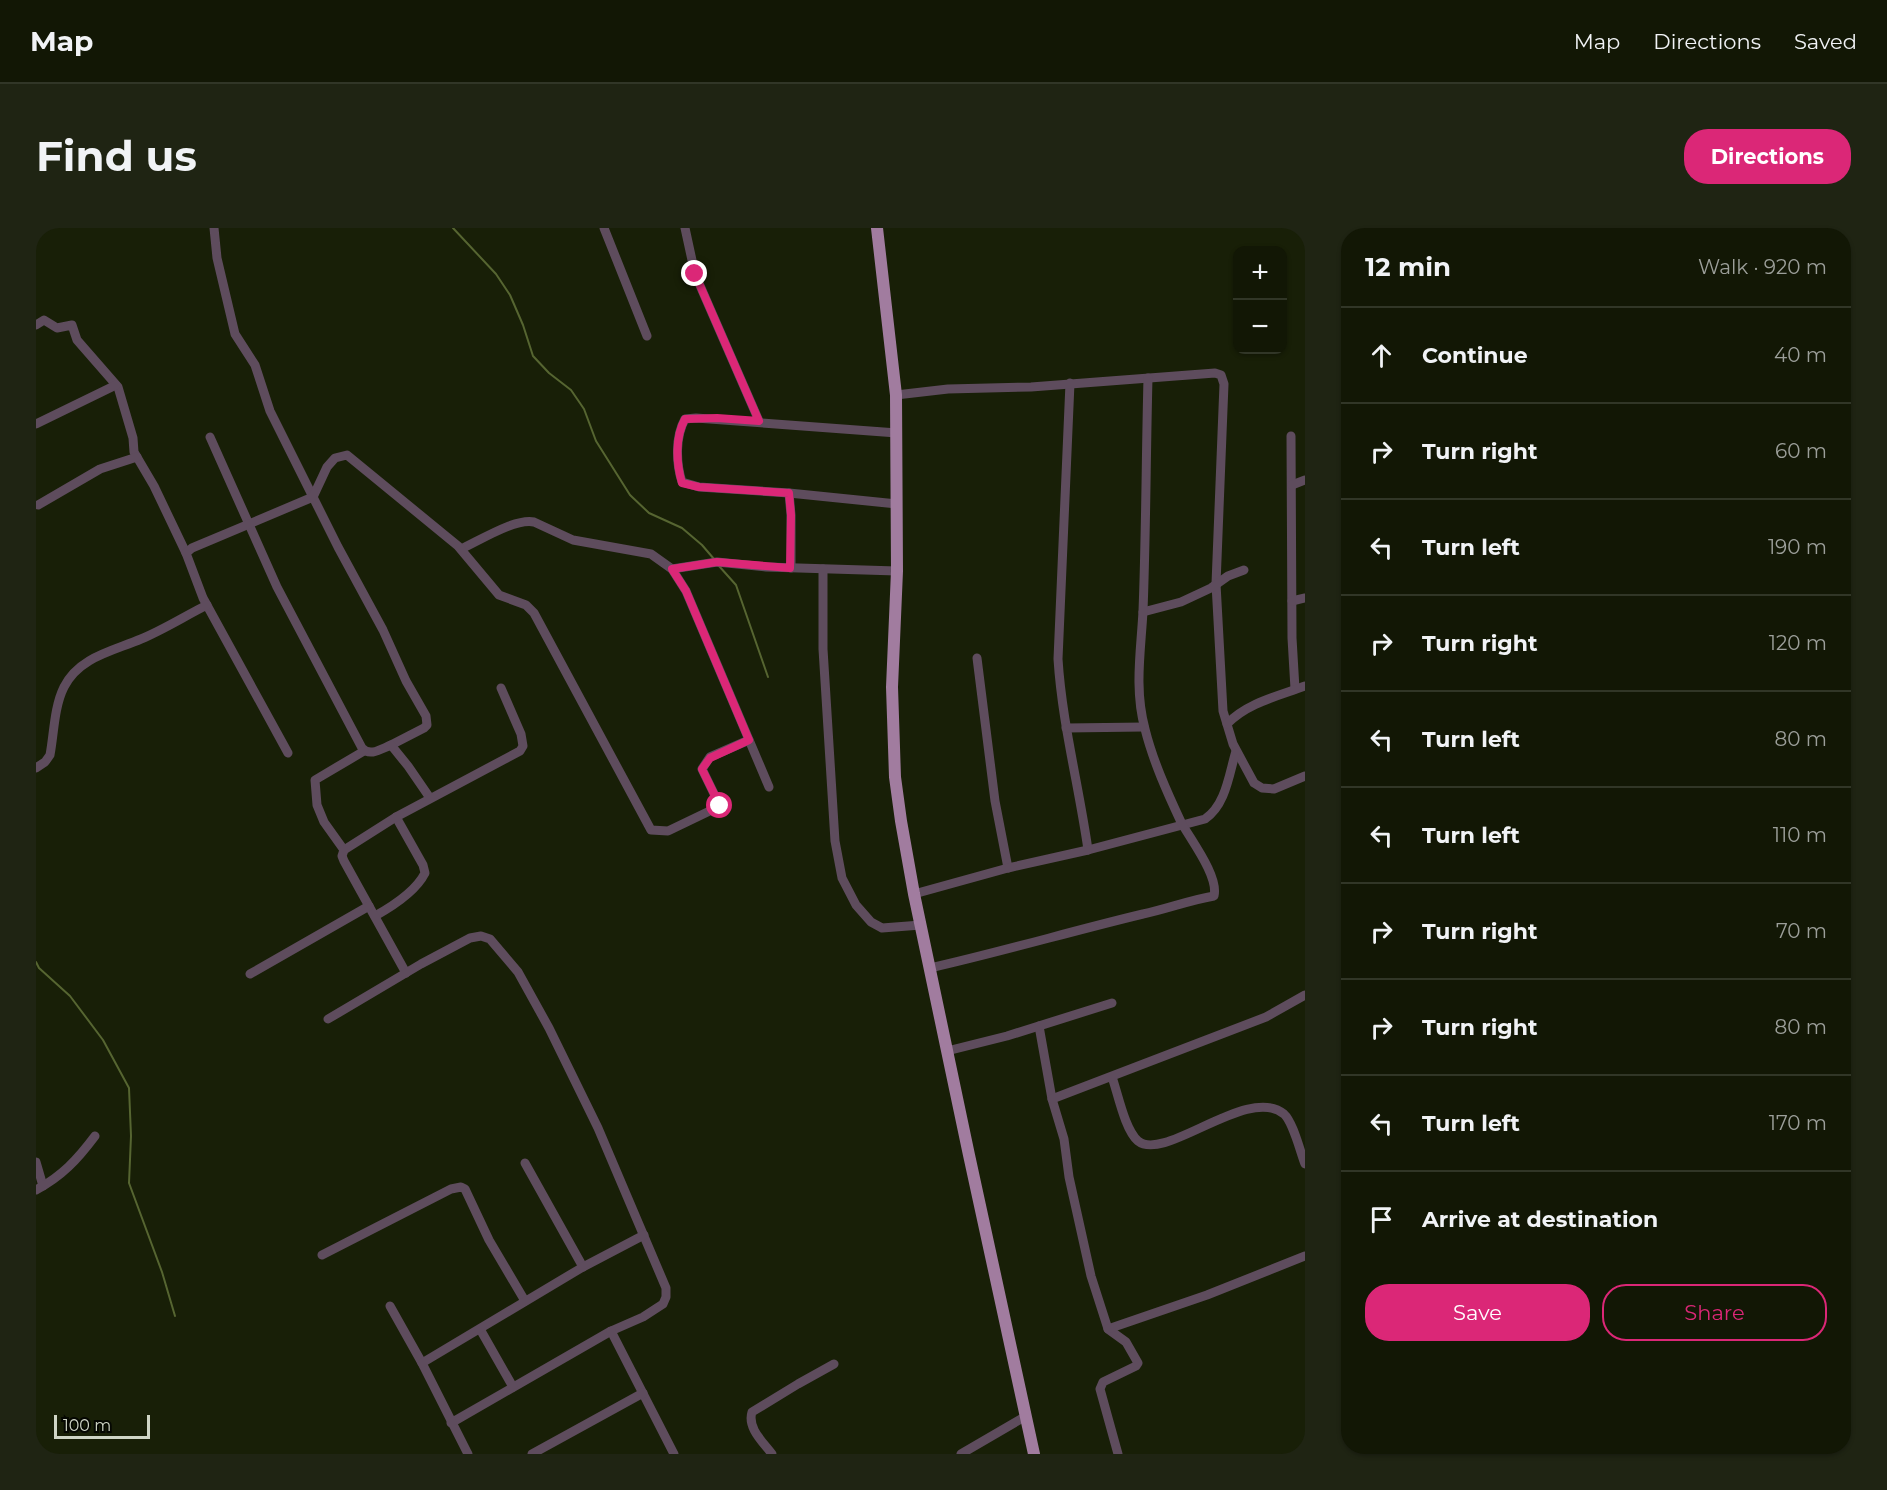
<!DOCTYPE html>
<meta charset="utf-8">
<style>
body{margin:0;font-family:Montserrat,sans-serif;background:#1f2413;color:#f1f3f6}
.controls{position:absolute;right:18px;top:18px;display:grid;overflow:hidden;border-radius:12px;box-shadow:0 2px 4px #0004}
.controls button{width:54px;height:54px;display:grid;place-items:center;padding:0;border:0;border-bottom:2px solid #313627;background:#121705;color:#f1f3f6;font:30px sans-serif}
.scale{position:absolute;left:18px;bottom:15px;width:96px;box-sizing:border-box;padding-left:6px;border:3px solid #cfd5c6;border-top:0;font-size:16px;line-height:21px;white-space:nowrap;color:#cfd5c6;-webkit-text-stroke:4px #050702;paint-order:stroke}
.stop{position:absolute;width:18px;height:18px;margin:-14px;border:4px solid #db2777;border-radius:50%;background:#fff}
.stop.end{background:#db2777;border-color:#fff;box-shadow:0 2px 6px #0008}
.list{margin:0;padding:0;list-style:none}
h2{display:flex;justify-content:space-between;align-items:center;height:78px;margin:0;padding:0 24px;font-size:26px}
h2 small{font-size:20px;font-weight:400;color:#9c9f9a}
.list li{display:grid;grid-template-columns:39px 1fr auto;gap:18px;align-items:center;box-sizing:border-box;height:96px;padding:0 24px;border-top:2px solid #313627}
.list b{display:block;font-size:22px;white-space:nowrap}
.list em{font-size:20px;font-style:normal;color:#9c9f9a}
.actions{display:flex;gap:12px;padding:18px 24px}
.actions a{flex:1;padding:14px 0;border:2px solid #db2777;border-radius:24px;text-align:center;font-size:21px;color:#db2777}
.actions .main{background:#db2777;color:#fff}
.icon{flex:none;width:33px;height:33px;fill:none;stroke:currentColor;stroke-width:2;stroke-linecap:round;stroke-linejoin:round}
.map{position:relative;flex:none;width:1269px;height:1226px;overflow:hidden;border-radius:24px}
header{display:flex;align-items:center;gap:36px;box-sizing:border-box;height:84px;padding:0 30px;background:#121705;border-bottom:2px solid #313627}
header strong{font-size:28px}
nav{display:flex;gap:33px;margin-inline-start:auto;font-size:21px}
.intro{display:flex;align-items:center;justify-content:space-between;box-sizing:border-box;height:144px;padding:0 36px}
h1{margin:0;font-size:42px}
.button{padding:15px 27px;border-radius:24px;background:#db2777;color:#fff;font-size:21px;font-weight:700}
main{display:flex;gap:36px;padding:0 36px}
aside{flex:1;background:#121705;border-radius:24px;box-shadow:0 2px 4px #0004}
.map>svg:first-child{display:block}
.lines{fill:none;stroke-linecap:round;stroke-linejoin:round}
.stream{stroke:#566531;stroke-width:2}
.minor{stroke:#5e4c5d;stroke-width:9}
.major{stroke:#a17c9f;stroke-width:12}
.route{stroke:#db2777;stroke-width:8}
</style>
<header>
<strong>Map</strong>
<nav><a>Map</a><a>Directions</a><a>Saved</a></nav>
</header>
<div class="intro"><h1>Find us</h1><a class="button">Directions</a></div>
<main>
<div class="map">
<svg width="1269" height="1226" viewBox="0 0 1269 1226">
<rect width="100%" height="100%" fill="#181f07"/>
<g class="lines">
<g class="stream">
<polyline points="417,0 460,46 474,67 487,97 497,128 513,145 535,162 548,181 560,213 594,267 613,285 646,300 666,317 678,331"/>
<polyline points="683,338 700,357 732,449"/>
<polyline points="0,734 3,740 34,768 67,812 93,860 95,908 93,955 126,1044 139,1088"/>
</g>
<g class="minor">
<polyline points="178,0 181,30 199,106 219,137 234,183 302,319 347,402 370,453 390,488 391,497 388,500 355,517"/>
<polyline points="568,0 611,108"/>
<polyline points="649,0 659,46 723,193"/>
<polyline points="0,97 8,92 21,100 36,97 41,112 82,159 97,210 98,224 118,258 150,325"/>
<path d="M1034,155L1022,431C1026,495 1043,558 1052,622"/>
<polyline points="860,167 912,161 995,159 1179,145 1185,147 1188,156 1180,356 1187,483 1197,516 1218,555 1226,560 1238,561 1269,548"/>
<polyline points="0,196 80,157"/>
<polyline points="1255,208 1256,410 1259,461"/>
<path d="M174,209L241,359L326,520C334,529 345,521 355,517L372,538L394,570"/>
<polyline points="1256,257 1269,252"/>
<polyline points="753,265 755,287 755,340"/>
<path d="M861,276L753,265L663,259L646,254C640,235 639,209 649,191L660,190L861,205"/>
<polyline points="2,277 64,241 101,229"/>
<path d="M425,321C443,313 479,290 498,294L537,312L615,326L636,341L650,363L733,559"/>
<polyline points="636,341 681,334 730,339 861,343"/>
<polyline points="787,341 787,421 799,613 806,650 820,677 835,694 846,700 885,697"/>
<polyline points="1256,373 1269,370"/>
<polyline points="1107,384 1145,374 1175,360 1192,348 1208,342"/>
<polyline points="941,430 959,573 972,640"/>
<path d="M1191,496C1211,475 1242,468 1269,458"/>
<polyline points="1030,500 1108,499"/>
<polyline points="252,525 167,370 150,325 156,320 277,269 291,239 299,230 311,227 422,318 463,367 490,377 498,385 615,602 632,603 684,578 666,541 674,529 713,512"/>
<path d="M0,540L9,534L14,527C18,506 18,479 28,459C43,429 77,423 105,411C127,402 149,388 171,377"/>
<polyline points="308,622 288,594 281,577 279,552 328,523"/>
<path d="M878,666L972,640L1052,622L1169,591C1190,577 1193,546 1200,523"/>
<path d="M339,688C357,678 380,663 389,645L387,637L360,589"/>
<path d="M894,740C965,724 1036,703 1107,686C1131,681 1154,672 1178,668C1183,648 1154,611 1145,594C1131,564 1117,533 1109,501C1098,461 1105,422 1107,383C1110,305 1110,227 1112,150"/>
<polyline points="370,745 308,633 306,628 308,622 360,589 484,523 487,518 485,506 465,460"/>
<polyline points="214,746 333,678"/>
<polyline points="292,791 385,736 434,710 445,708 454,711 482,744 513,800 562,900 630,1060 630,1069 627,1076 607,1089 575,1103 415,1195"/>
<polyline points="1003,798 1016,871 1028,911 1033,949 1055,1048 1072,1101 1090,1114 1102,1135 1100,1138 1067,1154 1064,1161 1082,1226"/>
<polyline points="911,823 971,808 1076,775"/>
<path d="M1076,849C1082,866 1089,902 1102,913C1129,935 1212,856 1248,886C1257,894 1264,923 1269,936"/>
<polyline points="1016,871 1230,789 1269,767"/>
<polyline points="0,934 7,958"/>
<polyline points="489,935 547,1039"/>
<path d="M0,962C26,948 41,932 59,908"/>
<polyline points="286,1027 415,961 425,959 429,961 453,1012 489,1073"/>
<polyline points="354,1078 386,1135 432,1226"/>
<polyline points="444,1101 477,1159"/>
<polyline points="1072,1101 1171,1067 1269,1028"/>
<polyline points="575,1103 638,1226"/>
<polyline points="386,1135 547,1039 608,1007"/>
<polyline points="496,1226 607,1165"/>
<path d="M736,1226C727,1214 711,1200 716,1184L762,1156L798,1136"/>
<polyline points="925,1226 990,1188"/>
</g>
<polyline class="major" points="841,0 860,167 861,343 856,459 859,549 865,593 878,666 933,927 998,1226"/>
</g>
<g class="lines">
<path class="route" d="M659,46L723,193L681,190L649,191C639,209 640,235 646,255L663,259L753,265L755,287L754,340L681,334L636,341L650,363L713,512L674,530L666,541L684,578"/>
</g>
</svg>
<div class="controls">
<button>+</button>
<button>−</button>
</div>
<div class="scale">100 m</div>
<div class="stop" style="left:684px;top:578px"></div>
<div class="stop end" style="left:659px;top:46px"></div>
</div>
<aside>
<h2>12 min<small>Walk · 920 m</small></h2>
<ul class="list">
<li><svg class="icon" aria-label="ahead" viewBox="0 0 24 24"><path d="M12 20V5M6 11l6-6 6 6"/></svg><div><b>Continue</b></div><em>40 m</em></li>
<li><svg class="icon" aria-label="right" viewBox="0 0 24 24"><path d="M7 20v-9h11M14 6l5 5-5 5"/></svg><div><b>Turn right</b></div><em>60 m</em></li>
<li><svg class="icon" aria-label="left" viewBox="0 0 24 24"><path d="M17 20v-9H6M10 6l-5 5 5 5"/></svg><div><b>Turn left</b></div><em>190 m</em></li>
<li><svg class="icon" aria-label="right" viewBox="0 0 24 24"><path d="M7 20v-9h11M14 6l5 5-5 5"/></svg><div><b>Turn right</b></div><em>120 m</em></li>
<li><svg class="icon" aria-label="left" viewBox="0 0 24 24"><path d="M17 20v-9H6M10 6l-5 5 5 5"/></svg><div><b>Turn left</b></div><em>80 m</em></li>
<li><svg class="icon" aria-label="left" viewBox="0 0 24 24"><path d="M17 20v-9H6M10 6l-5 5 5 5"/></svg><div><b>Turn left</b></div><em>110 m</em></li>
<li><svg class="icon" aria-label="right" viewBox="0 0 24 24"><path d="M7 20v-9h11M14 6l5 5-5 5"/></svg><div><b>Turn right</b></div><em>70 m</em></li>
<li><svg class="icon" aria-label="right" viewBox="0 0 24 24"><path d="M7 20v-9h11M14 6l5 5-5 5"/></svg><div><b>Turn right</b></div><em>80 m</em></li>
<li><svg class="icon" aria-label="left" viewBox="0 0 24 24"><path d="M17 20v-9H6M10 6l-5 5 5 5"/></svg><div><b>Turn left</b></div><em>170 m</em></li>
<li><svg class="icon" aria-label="arrive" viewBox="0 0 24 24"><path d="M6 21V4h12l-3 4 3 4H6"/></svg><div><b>Arrive at destination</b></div></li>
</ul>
<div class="actions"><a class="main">Save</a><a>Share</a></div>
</aside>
</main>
